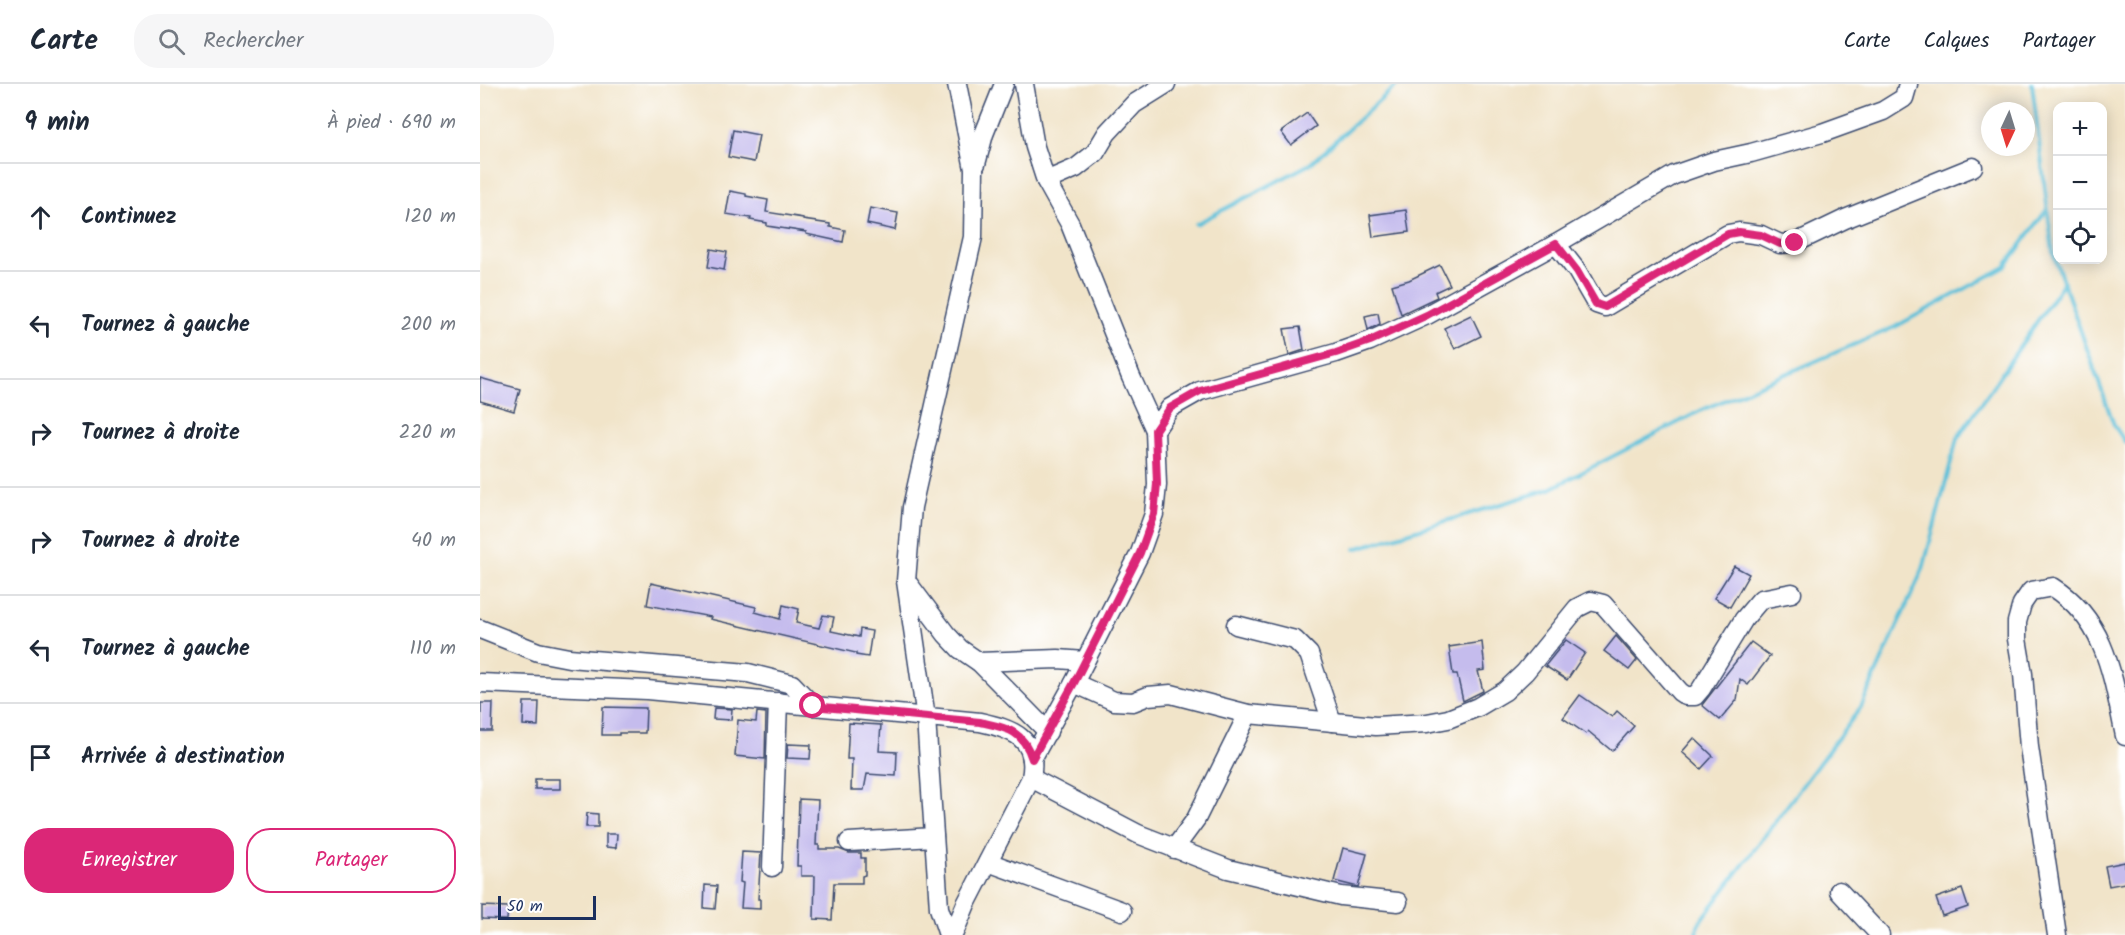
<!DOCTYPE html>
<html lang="fr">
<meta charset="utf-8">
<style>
body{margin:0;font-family:Kalam,sans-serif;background:#f6f6f7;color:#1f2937}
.controls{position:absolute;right:18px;top:18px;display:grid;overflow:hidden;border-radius:12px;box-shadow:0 3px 15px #0003}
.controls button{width:54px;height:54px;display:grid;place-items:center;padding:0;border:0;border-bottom:2px solid #e0e1e3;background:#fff;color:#1f2937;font:30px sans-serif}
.compass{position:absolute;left:1501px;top:18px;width:54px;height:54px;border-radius:50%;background:#fff;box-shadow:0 3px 15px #0003;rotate:184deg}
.scale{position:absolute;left:18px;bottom:15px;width:98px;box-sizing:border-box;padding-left:6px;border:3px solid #1b2f5e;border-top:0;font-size:16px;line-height:21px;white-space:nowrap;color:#1b2f5e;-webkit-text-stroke:4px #fff;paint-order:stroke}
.stop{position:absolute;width:18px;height:18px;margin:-14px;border:4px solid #db2777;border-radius:50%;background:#fff}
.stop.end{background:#db2777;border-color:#fff;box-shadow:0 2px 6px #0008}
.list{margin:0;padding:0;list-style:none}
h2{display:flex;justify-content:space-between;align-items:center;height:78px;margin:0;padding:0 24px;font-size:26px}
h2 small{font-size:20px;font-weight:400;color:#747a83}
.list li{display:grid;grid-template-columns:39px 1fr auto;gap:18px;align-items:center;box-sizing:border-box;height:108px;padding:0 24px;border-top:2px solid #e0e1e3}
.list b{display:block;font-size:22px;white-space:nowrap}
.list em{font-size:20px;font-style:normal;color:#747a83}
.actions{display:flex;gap:12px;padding:18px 24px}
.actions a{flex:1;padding:14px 0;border:2px solid #db2777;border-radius:24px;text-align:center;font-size:21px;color:#db2777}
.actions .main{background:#db2777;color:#fff}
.icon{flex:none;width:33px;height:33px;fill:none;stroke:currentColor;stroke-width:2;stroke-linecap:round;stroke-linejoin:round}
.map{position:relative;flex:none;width:1645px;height:851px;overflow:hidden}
header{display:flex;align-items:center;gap:36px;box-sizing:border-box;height:84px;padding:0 30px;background:#fff;border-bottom:2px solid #e0e1e3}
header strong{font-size:28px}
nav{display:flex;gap:33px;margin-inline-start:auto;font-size:21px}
.search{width:420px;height:54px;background:#f6f6f7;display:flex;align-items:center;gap:15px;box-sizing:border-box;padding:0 21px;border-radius:24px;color:#747a83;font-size:22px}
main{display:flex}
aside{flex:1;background:#fff}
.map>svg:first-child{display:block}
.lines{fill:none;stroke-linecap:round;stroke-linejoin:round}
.stream{stroke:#5bc0d9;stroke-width:4}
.building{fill:#c5bced}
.minor-casing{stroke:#3b4a6e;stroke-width:21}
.minor{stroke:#fff;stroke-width:18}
.route{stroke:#db2777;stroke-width:8}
</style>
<header>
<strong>Carte</strong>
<div class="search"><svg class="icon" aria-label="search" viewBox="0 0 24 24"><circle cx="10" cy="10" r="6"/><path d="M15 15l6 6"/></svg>Rechercher</div>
<nav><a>Carte</a><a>Calques</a><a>Partager</a></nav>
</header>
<main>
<aside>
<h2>9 min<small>À pied · 690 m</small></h2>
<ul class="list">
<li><svg class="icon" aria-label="ahead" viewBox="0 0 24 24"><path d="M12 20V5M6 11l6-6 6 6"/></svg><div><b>Continuez</b></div><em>120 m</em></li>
<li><svg class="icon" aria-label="left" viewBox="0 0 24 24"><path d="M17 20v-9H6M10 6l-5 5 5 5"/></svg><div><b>Tournez à gauche</b></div><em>200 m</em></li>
<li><svg class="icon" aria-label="right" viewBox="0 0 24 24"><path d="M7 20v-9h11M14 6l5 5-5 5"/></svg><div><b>Tournez à droite</b></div><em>220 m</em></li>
<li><svg class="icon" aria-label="right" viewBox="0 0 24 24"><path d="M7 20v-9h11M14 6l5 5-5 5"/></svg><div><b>Tournez à droite</b></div><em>40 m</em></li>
<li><svg class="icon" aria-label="left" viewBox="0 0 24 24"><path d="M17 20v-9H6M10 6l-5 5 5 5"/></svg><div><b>Tournez à gauche</b></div><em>110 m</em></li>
<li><svg class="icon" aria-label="arrive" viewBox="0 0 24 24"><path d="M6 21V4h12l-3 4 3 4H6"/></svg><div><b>Arrivée à destination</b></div></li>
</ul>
<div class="actions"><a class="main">Enregistrer</a><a>Partager</a></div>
</aside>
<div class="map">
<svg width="1645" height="851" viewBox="0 0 1645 851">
<rect width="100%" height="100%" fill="#fff"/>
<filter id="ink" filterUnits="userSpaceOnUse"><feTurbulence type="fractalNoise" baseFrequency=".0167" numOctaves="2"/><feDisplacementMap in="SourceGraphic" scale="12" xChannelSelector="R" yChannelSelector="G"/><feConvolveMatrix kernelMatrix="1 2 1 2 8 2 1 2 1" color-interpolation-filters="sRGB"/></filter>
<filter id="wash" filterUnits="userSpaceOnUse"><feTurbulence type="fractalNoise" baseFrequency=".008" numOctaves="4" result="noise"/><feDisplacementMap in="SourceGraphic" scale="24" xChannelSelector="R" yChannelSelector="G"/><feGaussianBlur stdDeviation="1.35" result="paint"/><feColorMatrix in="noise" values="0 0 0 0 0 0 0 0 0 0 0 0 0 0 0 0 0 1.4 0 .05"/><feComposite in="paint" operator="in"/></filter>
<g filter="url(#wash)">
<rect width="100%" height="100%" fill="#f1e4c9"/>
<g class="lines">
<g class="stream">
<polyline points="1552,0 1573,169 1634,341 1645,358"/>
<polyline points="716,140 830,80 918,0"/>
<polyline points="875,465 1070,405 1222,326 1415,243 1525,183 1568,124"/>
<polyline points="1217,851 1218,841 1381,623 1443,485 1477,355 1584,198"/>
</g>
</g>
<g id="blocks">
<g class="building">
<polygon points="827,29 836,42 811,61 801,48"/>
<polygon points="253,46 279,51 274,78 248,73"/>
<polygon points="250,107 266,110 266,112 288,116 286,128 323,134 323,136 350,140 350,143 365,146 363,158 326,150 326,148 287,142 287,139 270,136 271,134 246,130"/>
<polygon points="390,124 418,129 415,146 387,140"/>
<polygon points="926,126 929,148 893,153 890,131"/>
<polygon points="231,165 247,168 244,186 228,183"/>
<polygon points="960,181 970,201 955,208 957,213 921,230 912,201 929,196"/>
<polygon points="898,229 900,240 888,246 885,232"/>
<polygon points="991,231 1001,252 975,265 964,244"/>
<polygon points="820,243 824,266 809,271 804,245"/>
<polygon points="0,294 40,305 34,327 0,317"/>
<polygon points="1254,482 1269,490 1250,523 1234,514"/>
<polygon points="171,499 276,523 275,528 300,535 303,521 319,525 316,539 339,544 343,531 354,533 351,547 379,553 380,545 392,547 388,573 376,571 376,569 230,535 231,533 167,521"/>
<polygon points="1136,552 1157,576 1149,586 1124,567"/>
<polygon points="1086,556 1105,569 1087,596 1065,582"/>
<polygon points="1002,558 1005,586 998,587 1003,607 983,617 977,590 973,590 969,563"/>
<polygon points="1271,558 1290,572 1268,601 1260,595 1257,616 1240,636 1222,621"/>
<polygon points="1100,611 1132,633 1137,627 1154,642 1132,667 1108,647 1106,650 1083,634"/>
<polygon points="44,618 59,618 58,642 43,641"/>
<polygon points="1,619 13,619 12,647 1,647"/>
<polygon points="123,623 166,624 165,649 139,649 139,651 122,651"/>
<polygon points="234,624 252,625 251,636 233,635"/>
<polygon points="277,628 286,629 285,675 255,672 258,636 276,638"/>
<polygon points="369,639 401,641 399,667 417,668 416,692 387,690 384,706 371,706 372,675 367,675"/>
<polygon points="1214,654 1233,672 1221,685 1202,668"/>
<polygon points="308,660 331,661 330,675 307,674"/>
<rect x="55" y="695" width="25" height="10"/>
<polygon points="319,715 338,716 336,761 339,761 339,765 359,765 369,769 381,769 381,774 385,774 385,791 382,792 382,799 354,799 352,836 334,835 335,792 321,792 321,782 317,782"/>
<polygon points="107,729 118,730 118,743 106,743"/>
<polygon points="126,750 137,750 136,764 126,763"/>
<polygon points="863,764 887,770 878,803 854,797"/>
<polygon points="262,768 281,769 278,815 280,815 280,825 261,824 263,799 260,798"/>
<polygon points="1645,778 1645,799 1629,802 1625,782"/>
<polygon points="225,801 237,802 235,825 224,824"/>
<polygon points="1482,805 1488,823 1462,832 1456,814"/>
<polygon points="2,822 28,823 27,836 2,835"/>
</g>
</g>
</g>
<g filter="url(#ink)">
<use href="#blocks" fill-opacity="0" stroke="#3b4a6e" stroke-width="1.5"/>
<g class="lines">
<defs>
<g id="minor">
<polyline points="544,0 555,63 566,97 590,140 651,293 675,346"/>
<polyline points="496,80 504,50 524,0"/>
<polyline points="566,97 596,84 615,69 627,49 654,20 686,0"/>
<polyline points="1076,160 1097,187 1116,220 1125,223 1248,150 1259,148 1281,151 1300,160 1315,159 1365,135 1493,83"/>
<polyline points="427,498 466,550 480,565 499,578 568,648"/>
<polyline points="756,541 815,556 829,570 852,638"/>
<polyline points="0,545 58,568 89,574 268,589 312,600 333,622"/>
<polyline points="499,578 578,575 605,577"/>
<path d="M0,599L167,606L500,638C532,645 559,654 551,694L486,820L473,851"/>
<polyline points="594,599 634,617 653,618 668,612 691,610 768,630 896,642 947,639 968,635 998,623 1025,607 1045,588 1097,524 1111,517 1123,520 1200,608 1206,612 1215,612 1221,605 1264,535 1281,515 1312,509"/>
<polyline points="552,675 594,599 660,469 674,430 677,401 675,346 690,324 720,307 856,269 890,257 947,231 1076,160 1194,91 1234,77 1271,69 1342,49 1403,27 1424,14 1428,0"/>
<polyline points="551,694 658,750 748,785 861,812 918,818"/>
<polyline points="369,758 454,753"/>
<polyline points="694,765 716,735 768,630"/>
<polyline points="508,778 642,827"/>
<polyline points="292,783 298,618"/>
<polyline points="1359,807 1400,851"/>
<polyline points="468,851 459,824 446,634 426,497 432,423 493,153 494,85 477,0"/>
<path d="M1577,851L1549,663L1543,590L1537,555V538L1542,520L1551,507L1573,503C1627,537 1633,595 1645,652"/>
</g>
</defs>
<use href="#minor" class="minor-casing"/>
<use href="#minor" class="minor"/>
</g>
</g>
<g class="lines" filter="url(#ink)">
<path class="route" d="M333,622L500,638C527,644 543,646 552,675L594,599L660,469L674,430L677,400L675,346L690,324L720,307L856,269L890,257L947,231L1076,160L1097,187L1116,220L1125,223L1248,150L1259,148L1281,151L1300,160L1315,159"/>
</g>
</svg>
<div class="controls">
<button>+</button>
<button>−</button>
<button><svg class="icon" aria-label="locate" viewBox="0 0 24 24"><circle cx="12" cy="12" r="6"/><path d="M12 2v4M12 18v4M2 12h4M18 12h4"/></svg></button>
</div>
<svg class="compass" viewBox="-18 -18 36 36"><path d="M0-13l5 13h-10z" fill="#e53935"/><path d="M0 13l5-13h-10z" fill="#747a83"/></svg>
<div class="scale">50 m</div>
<div class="stop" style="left:333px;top:622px"></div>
<div class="stop end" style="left:1315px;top:159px"></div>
</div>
</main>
